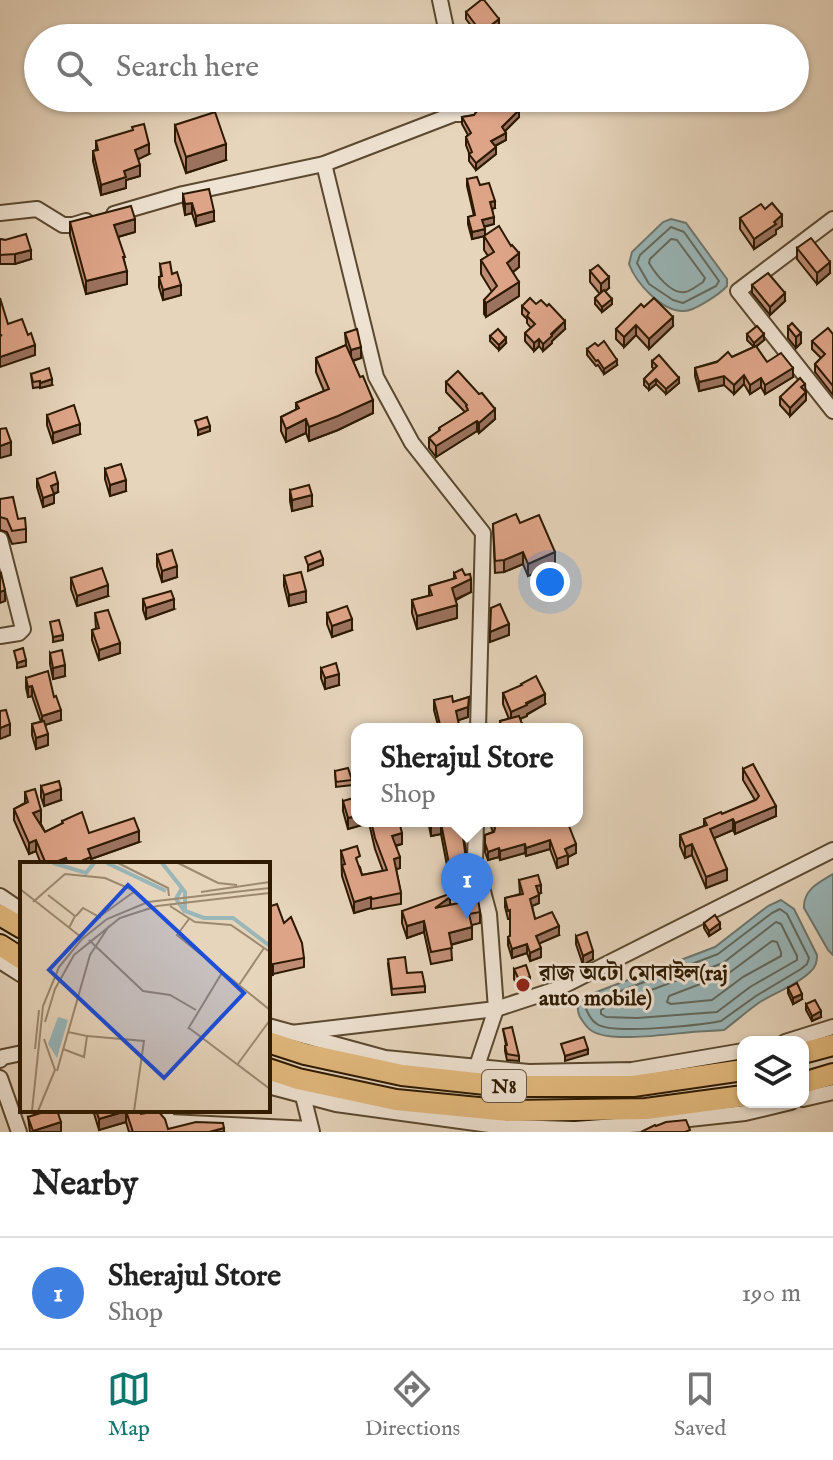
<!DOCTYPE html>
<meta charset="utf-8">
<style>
body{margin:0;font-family:"IM FELL English","Noto Serif Bengali",serif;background:#f6f6f6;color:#222}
.controls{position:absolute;right:24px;bottom:24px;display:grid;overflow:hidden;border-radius:16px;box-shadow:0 2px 6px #0004}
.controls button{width:72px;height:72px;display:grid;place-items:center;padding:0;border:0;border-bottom:2px solid #e0e0e0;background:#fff;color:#222;font:40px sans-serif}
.you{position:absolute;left:550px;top:582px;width:28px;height:28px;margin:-20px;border:6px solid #fff;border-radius:50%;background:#1a73e8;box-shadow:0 0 0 12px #1a73e833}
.badge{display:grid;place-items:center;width:52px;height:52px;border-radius:50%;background:#0f766e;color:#fff;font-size:26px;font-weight:700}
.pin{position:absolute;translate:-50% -66px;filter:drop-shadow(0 2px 4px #0008)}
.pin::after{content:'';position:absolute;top:42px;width:28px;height:24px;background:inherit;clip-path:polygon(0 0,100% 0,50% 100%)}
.popup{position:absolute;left:351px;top:723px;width:232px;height:104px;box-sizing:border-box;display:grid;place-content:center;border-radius:16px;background:#fff;filter:drop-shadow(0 2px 6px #0005);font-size:26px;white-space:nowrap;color:#767676}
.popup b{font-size:30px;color:#222}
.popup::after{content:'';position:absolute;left:50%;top:100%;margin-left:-16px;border:16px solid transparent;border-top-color:#fff}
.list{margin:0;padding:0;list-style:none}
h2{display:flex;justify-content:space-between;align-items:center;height:104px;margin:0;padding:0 32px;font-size:34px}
h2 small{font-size:26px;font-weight:400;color:#767676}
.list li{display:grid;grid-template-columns:52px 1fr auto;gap:24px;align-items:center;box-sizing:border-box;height:112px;padding:0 32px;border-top:2px solid #e0e0e0}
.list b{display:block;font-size:30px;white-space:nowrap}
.list p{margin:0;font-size:26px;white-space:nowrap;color:#767676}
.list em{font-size:26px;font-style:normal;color:#767676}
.icon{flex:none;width:44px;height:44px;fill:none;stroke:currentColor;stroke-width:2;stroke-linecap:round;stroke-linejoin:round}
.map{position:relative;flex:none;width:833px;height:1132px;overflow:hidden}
.search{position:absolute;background:#fff;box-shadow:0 2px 6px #0004;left:24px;right:24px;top:24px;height:88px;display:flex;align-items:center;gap:20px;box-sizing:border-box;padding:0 28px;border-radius:44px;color:#767676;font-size:30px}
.sheet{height:216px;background:#fff}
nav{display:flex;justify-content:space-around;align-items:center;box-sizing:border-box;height:112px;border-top:2px solid #e0e0e0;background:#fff;font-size:22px;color:#767676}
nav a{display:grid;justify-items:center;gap:4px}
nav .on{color:#0f766e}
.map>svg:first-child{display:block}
.water{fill:#99b6b9;stroke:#6d776f;stroke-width:2}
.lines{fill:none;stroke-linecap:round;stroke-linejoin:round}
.shore{stroke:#62685c;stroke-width:2}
.minor-casing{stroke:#5a482f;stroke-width:18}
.highway-casing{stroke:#2c1900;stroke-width:24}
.minor{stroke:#efe3d3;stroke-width:14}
.highway{stroke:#e3ba7e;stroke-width:20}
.wall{fill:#bf8d75;stroke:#2c1900;stroke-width:2}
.shaded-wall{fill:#9b735f;stroke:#2c1900;stroke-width:2}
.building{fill:#dea488;stroke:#2c1900;stroke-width:2}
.poi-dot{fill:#8f2418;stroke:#efe3d3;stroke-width:3}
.labels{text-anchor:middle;stroke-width:6;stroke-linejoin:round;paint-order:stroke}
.shield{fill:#efe3d3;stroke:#66563f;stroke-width:2}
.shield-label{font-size:20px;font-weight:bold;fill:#2c1900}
.poi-label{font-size:22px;font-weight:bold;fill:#2c1900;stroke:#efe3d3;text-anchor:start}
.inset-river{fill:none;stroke:#99b6b9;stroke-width:4}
.inset-road{fill:none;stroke:#9c8970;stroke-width:2}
.view{fill:#1d4ed8;fill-opacity:0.15;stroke:#1d4ed8;stroke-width:4}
.inset-edge{fill:none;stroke:#2c1900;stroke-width:4}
</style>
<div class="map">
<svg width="833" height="1132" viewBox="0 0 833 1132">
<rect width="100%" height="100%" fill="#e6d4bb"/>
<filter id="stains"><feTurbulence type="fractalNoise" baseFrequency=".0025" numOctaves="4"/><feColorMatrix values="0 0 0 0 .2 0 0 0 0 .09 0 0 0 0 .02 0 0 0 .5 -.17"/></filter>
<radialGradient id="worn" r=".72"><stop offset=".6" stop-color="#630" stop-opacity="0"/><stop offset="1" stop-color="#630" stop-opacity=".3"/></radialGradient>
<g class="water">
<path d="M671,219L686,223L727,279V286C721,293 695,311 684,311C662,312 636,283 629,264L632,252L663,222Z"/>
<path d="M833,874V955L828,950L804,908C803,890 819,882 833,874Z"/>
<path d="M781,900L794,909L817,955C817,962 816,967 810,972C797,985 776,992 760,1002C747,1011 736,1021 724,1030C713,1031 703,1031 692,1032C669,1034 611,1043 592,1031C587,1028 583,1022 580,1017C572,1001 588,996 599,991L715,947L768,906Z"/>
</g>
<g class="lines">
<g class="shore">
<polygon points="671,227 684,232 719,281 716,286 683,303 673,300 649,284 637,263 640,255"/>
<path d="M671,239L677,240L705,278L703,282C698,285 691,291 685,292C671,295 655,273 649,263L650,259Z"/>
<path d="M780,909L787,914L809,958L807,964L801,969L756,996L721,1021C700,1025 612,1035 597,1024C591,1021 589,1015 586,1009L588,1005L602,998L718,954L772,913Z"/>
<polygon points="776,922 781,924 797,956 797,960 750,987 717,1012 637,1018 606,1017 601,1014 601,1010 606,1007 723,963"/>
<polygon points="772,941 777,942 781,952 781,956 743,977 712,1000 671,1004 667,1002 669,996 729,973"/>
</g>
<defs>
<g id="minor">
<polyline points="440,0 448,38"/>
<polyline points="324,164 376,377 412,443 483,533 478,729"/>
<polyline points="0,213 37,209 63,225 73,225 86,221"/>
<polyline points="114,214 183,194 324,164 454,114 468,114"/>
<polyline points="833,219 738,291 833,411"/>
<polyline points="0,539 23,629 19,633 0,636"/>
<polyline points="476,821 475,861 489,914 496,1009 477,1066"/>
<polyline points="0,896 22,911"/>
<polyline points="0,961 22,975"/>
<polyline points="268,1026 385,1058 529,1072 632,1070 743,1051"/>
<polyline points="291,1033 496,1009 557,989 833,850"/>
<polyline points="785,1042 833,1027"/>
<polyline points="0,1060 3,1057 22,1053"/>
<polyline points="0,1078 19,1132"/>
<polyline points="268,1086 336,1104 504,1127 575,1129 643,1124 745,1113 791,1102"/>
<polyline points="303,1096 312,1132"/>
<polyline points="803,1099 833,1092"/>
<polyline points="145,1110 151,1114 164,1112 169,1122 311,1129"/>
</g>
<g id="highway">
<polyline points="0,915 22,928"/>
<polyline points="0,945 22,959"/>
<polyline points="268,1042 305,1054 402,1075 504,1086 633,1086 743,1070"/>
<polyline points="803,1053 833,1045"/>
<polyline points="268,1069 298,1079 396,1100 509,1111 646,1109 743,1096"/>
<polyline points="803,1083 833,1074"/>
</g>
</defs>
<use href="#minor" class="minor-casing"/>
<use href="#highway" class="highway-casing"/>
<use href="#minor" class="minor"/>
<use href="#highway" class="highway"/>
</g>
<g class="wall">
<polygon points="466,12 499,27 484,38 464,38 464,34 472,27 466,19"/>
<polygon points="481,98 508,98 519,117 505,131 506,140 495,146 496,154 476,170 469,161 469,153 466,145 466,137 468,135 462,124 462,117 474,115 484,102"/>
<polygon points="175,125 226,160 186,173 175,141"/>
<polygon points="96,141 149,154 138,159 140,176 126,180 126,188 101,195 93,161 93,151 96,150"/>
<polygon points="467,179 480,185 495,208 492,209 494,224 484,227 485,235 519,267 513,272 519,296 486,317 484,314 484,300 492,292 481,274 481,260 488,256 484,250 484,236 472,239 468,224 468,217 474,216 467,186"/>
<polygon points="183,194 214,221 196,226 192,213 185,215 183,204"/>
<polygon points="765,209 782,226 776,230 776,234 754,249 740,229 740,218"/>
<polygon points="70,222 135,232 118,237 125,264 127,284 86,294 70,235"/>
<polygon points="0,239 5,240 31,259 15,264 0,264"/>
<polygon points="797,248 830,273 817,284 797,259"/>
<polygon points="160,264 172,274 181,295 163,300 159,287 159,277 161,277"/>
<polygon points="590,271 609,288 605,291 612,304 602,312 595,304 595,298 600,294 590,282"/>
<polygon points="752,285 785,301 770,315 752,293"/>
<polygon points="522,306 565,329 552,341 552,343 543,351 539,346 534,351 525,341 525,333 531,328 527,323 527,319 522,314"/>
<polygon points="644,307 673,326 649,349 636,335 624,347 616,339 616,329"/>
<polygon points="788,327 801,343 796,348 788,338"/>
<polygon points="345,333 361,358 353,361 373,413 338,430 309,441 306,433 286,442 281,431 281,417 296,410 296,403 324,391 316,372 316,358 346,345"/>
<polygon points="747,334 764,340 756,347 767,362 793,377 765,394 761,387 750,394 744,384 734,394 724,385 699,391 695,376 695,368 732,357 754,347 747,340"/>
<polygon points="833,334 833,395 815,372 815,364 821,358 812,349 812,341"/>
<polygon points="490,336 506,343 499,350 490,341"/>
<polygon points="587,349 617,365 604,374 598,365 596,366 587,355"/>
<polygon points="652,361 679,383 666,394 656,384 649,390 644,385 644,379 654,369 652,367"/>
<polygon points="31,374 52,385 40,388 40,387 33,388"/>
<polygon points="446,382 495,419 479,433 477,431 436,457 429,448 429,438 439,431 439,428 465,412 446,392"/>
<polygon points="805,384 806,400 790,416 780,405 780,397"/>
<polygon points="47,415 80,434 53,443 47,425"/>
<polygon points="105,469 126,491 110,496 105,479"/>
<polygon points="37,479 58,492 54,494 54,503 43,507 37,487"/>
<polygon points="290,490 312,506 292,511 290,501"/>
<polygon points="0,499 26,529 26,542 12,544 7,532 0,530"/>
<polygon points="520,523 555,564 528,576 523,564 504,572 495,573 493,524"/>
<polygon points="157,555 177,577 162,582 157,566"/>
<polygon points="454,573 471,592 456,600 457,618 417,629 412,613 412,600 429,596 429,586 454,579"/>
<polygon points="284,576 306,602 289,606 284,586"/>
<polygon points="71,578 108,596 77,606 71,589"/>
<polygon points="143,599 174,609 146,619 143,610"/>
<polygon points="95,613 120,653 99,660 92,640 92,630 96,629"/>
<polygon points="327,613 352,630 332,637 327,624"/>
<polygon points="50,653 65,676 53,679 50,664"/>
<polygon points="321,668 339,685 325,689 321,678"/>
<polygon points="26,678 61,720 45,725 48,745 36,749 32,735 32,724 41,722 32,696 28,697 26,688"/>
<polygon points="503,693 545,704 520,719 524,729 500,729 500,721 509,719 503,704"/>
<polygon points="469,697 468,717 458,720 459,729 439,729 434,710 434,700 453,702"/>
<polygon points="743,769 776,816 735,834 733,830 714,838 727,880 706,888 692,855 685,858 680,846 680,835 704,826 704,819 722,814 755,800 743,780"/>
<polygon points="335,771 352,780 352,785 336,787"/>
<polygon points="41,786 61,800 44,806 41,797"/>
<polygon points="25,792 45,832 62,824 62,821 89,833 139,842 91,859 91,864 41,864 36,851 29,854 14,820 14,809 25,803"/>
<polygon points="343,801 357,821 399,821 402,844 396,846 400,868 396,869 401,893 401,904 372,909 371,908 354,913 342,876 341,851 360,867 362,875 383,871 375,849 369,823 348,829 343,811"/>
<polygon points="428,821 461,821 473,893 459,903 448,887 448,877 449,876 441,834 431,836"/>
<polygon points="489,821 567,821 576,853 568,857 568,864 557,868 550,849 526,856 525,853 500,860 499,857 488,860 485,852 485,835 493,832"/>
<polygon points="519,880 541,893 539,894 539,903 532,906 535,919 559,935 539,943 541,957 530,961 527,953 512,958 508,945 508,937 510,936 510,919 508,919 505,907 505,898 520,894"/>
<polygon points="450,904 480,912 480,923 472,925 472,939 451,945 452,960 431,964 424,932 407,938 402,923 402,911"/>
<polygon points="268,907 284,923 304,958 304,967 273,974 273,975 268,976"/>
<polygon points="704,923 720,929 709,936 704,928"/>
<polygon points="576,936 593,959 583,965 576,944"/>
<polygon points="388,964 407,973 425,986 425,992 392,995"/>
<polygon points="514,969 530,987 519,991 514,979"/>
<polygon points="788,988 802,999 793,1004 788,993"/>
<polygon points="806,1004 821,1017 812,1021 806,1010"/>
<polygon points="503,1029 519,1056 519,1061 507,1060 505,1051 505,1046 506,1045"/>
<polygon points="93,1110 139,1110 141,1114 168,1129 224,1132 129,1132 126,1122 99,1130"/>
<polygon points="28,1117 61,1132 30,1132"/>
</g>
<g class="shaded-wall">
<polygon points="499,19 499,27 484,38 479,38 481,33"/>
<polygon points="519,110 519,117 502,134 502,127"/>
<polygon points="506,133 506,140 491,148 491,141"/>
<polygon points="149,144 149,154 135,161 135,150"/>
<polygon points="226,144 226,160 186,173 186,157"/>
<polygon points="496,147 496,154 476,170 476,163"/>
<polygon points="140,165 140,176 126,180 126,188 101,195 101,185 124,171"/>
<polygon points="495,201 495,208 490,209 490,202"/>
<polygon points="192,203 192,213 185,215 185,204"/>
<polygon points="214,211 214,221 196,226 196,216"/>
<polygon points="782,215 782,226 776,230 776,234 754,249 754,239"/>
<polygon points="494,217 494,224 482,227 482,220"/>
<polygon points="135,219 135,232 114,238 114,225"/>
<polygon points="485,229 485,236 472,239 472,232"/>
<polygon points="31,250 31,259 15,264 15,254"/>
<polygon points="519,253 519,267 507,277 507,263"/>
<polygon points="830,262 830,273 817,284 817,273"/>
<polygon points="127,271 127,284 86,294 86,281"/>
<polygon points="609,277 609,288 601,295 601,284"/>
<polygon points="519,282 519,296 486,317 486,303"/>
<polygon points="181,285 181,295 163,300 163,290"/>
<polygon points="785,293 785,301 770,315 770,307"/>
<polygon points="612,299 612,304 602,312 602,307"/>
<polygon points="673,317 673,326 649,349 649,339"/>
<polygon points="565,321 565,329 552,341 552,343 543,351 543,344"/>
<polygon points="636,325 636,335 624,347 624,337"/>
<polygon points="801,333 801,343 796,348 796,337"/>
<polygon points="764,334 764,340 754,348 754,343"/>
<polygon points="506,338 506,343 499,350 499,345"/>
<polygon points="539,339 539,346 534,351 534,343"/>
<polygon points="35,345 35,355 0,367 0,357"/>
<polygon points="361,347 361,358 351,361 351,350"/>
<polygon points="617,360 617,365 604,374 604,369"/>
<polygon points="793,368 793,377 765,394 765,385"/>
<polygon points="744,375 744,384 734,394 734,385"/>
<polygon points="724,376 724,385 699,391 699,382"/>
<polygon points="679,378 679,383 666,394 666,389"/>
<polygon points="761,378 761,387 750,394 750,385"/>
<polygon points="52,379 52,385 40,388 40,383"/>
<polygon points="656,379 656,384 649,390 649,385"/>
<polygon points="806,392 806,400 790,416 790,408"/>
<polygon points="373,400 373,413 338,430 309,441 309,427"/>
<polygon points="495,409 495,419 479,433 479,423"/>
<polygon points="306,419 306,433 286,442 286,429"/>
<polygon points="477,421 477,431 436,457 436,446"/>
<polygon points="80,424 80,434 53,443 53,433"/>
<polygon points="210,426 210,431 198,435 198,430"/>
<polygon points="11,442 11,455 0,458 0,446"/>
<polygon points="126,480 126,491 110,496 110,485"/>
<polygon points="58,483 58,492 51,495 51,486"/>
<polygon points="54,494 54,503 43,507 43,498"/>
<polygon points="312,495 312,506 292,511 292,500"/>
<polygon points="523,552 523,564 504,572 504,560"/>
<polygon points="555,552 555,564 528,576 528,564"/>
<polygon points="323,559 323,565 308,571 308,565"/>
<polygon points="177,566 177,577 162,582 162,571"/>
<polygon points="471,579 471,592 452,601 452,588"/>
<polygon points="108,585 108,596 77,606 77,596"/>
<polygon points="5,590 5,601 0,603 0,592"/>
<polygon points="306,591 306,602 289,606 289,595"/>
<polygon points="174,599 174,609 146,619 146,608"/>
<polygon points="457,605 457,618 417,629 417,616"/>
<polygon points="352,619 352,630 332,637 332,626"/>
<polygon points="509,624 509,635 490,642 490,632"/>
<polygon points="63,635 63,640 53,642 53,637"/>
<polygon points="120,643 120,653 99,660 99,650"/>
<polygon points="26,660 26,666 17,668 17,663"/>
<polygon points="65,665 65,676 53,679 53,668"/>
<polygon points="339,674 339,685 325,689 325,678"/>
<polygon points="32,686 32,696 28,697 28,687"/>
<polygon points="545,694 545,704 527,714 527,716 511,723 511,712"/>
<polygon points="468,707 468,717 456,721 456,711"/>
<polygon points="61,710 61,720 42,726 42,716"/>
<polygon points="10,724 10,735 0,739 0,728"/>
<polygon points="459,725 459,729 441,729"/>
<polygon points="48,734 48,745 36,749 36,738"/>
<polygon points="61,789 61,800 44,806 44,795"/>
<polygon points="776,806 776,816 735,834 735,823"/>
<polygon points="41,810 41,822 33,824 33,813"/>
<polygon points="357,816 357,821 369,821 369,823 348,829 348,818"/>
<polygon points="733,819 733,830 710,840 710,829"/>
<polygon points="441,823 441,834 431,836 431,825"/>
<polygon points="139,831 139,842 91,859 91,864 83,864 83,860 88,849"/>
<polygon points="402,833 402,844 392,846 392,836"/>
<polygon points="36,840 36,851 29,854 29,843"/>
<polygon points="550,840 550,849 526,856 526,848"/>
<polygon points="525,844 525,853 500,860 500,851"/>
<polygon points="576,844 576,853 568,857 568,864 557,868 557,859 565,849"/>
<polygon points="692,844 692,855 685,858 685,847"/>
<polygon points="499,848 499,857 488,860 488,852"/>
<polygon points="400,857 400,868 394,870 394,859"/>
<polygon points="66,858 66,864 50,864"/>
<polygon points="727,869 727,880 706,888 706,877"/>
<polygon points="473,882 473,893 459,903 459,892"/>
<polygon points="541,885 541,893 536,894 536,886"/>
<polygon points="539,895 539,903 530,907 530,899"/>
<polygon points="371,897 371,908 354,913 354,902"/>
<polygon points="450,897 450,909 435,908"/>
<polygon points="424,921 424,932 407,938 407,926"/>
<polygon points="720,923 720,929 709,936 709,931"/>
<polygon points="559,926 559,935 536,945 536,936"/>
<polygon points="472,927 472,939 449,945 449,933"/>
<polygon points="527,944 527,953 512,958 512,949"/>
<polygon points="541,948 541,957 530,961 530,953"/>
<polygon points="593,951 593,959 583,965 583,956"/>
<polygon points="273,966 273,975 268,976 268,967"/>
<polygon points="530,977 530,987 519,991 519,980"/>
<polygon points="802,994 802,999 793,1004 793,998"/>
<polygon points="821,1011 821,1017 812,1021 812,1016"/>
<polygon points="588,1049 588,1054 565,1061 565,1056"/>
<polygon points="126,1111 126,1122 99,1130 99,1119"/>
<polygon points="61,1122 61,1132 33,1132 33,1131"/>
<polygon points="224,1128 224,1132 209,1132"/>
</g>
<g class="building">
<polygon points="481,0 484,0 499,19 481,33 483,35 479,38 467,38 464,34 475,24 466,12"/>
<polygon points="486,98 508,98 519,110 502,127 506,133 491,141 496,147 476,163 469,154 472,152 466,137 471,133 462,117 474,115 477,111 478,105 487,100"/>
<polygon points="215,112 226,144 186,157 175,125"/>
<polygon points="144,124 149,144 135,150 140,165 124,171 126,177 101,185 93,151 98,150 96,141 133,130 132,127"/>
<polygon points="477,177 480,185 489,183 495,201 490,202 494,217 482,220 485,229 472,232 468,217 475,215 467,179"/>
<polygon points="209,189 214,211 196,216 192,203 185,204 183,194"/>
<polygon points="772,203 782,215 774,222 776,224 754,239 740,218 761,204 765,209"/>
<polygon points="131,206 135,219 114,225 125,257 123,257 127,271 86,281 70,222"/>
<polygon points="499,226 511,246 512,245 519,253 507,263 519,282 486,303 484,300 497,286 481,260 494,252 484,236"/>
<polygon points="26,234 31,250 15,254 0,255 0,239 5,240"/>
<polygon points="811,238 830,262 817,273 797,248"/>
<polygon points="170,262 172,274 177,272 181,285 163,290 159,277 162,276 160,264"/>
<polygon points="598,265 609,277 601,284 590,271"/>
<polygon points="768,273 785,293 770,307 752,285"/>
<polygon points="604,290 612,299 602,307 595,298"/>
<polygon points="0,298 8,324 22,319 28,335 31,333 35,345 0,357 0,336 2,335 0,335"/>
<polygon points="530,298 536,304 541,300 547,306 549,304 565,321 551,334 552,336 543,344 539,339 534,343 525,333 535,324 527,316 529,313 522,306"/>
<polygon points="654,298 673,317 649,339 636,325 624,337 616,329 641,304 644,307"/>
<polygon points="792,323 801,333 796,337 788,327"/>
<polygon points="757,326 764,334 754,343 747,334"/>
<polygon points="828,328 833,334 833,386 815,364 825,354 812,341"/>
<polygon points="357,329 361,347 351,350 345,333"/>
<polygon points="498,329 506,338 499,345 490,336"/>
<polygon points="604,341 617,360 604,369 598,360 596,361 587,349 595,343 598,346"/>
<polygon points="346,345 360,377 363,376 373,400 338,416 309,427 306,419 286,429 281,417 299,408 296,403 329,389 316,358"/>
<polygon points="756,346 767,362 781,353 793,368 765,385 761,378 750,385 744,375 734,385 724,376 699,382 695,368 717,362 728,352 732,357"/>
<polygon points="659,355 679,378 666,389 656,379 649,385 644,379 657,366 652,361"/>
<polygon points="49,368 52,379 40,383 40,381 33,382 31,374"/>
<polygon points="458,371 479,394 482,393 495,409 479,423 477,421 436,446 429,438 440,430 439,428 468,410 466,406 467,405 446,382"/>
<polygon points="800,378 805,384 801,387 806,392 790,408 780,397"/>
<polygon points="74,405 80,424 53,433 47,415"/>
<polygon points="207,417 210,426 198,430 195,421"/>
<polygon points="6,428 11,442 0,446 0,429"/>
<polygon points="121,464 126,480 110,485 105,469"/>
<polygon points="55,472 58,483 51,486 54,494 43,498 37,479"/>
<polygon points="309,485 312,495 292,500 290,490"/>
<polygon points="13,497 18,519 25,518 26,529 12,531 7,519 0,517 0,499"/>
<polygon points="516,514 520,523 539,515 555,552 528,564 523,552 504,560 495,561 493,524"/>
<polygon points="172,550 177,566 162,571 157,555"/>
<polygon points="320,551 323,559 308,565 305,557"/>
<polygon points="102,568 108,585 77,596 71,578"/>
<polygon points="462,569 465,575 470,574 471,579 452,588 457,605 417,616 412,600 432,595 429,586 456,578 454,573"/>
<polygon points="301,572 306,591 289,595 284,576"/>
<polygon points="1,573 5,590 0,592 0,574"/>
<polygon points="171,591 174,599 146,608 143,599"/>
<polygon points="500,604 509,624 490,632 491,608"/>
<polygon points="347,606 352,619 332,626 327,613"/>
<polygon points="108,610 120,643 99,650 92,630 99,628 95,613"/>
<polygon points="59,620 63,635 53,637 50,622"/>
<polygon points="23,648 26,660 17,663 14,651"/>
<polygon points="62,650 65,665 53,668 50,653"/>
<polygon points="336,663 339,674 325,678 321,668"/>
<polygon points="48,671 54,697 56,696 61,710 42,716 32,686 28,687 26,678"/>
<polygon points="536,676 545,694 526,703 527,705 511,712 503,693 522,685 521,684"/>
<polygon points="452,696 453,702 469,697 468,707 456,711 459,725 441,729 434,700"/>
<polygon points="6,710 10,724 0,728 0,711"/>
<polygon points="519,716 524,729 502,729 500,721"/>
<polygon points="44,721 48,734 36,738 32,724"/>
<polygon points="753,764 776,806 735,823 733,819 710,829 727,869 706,877 692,844 685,847 680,835 707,825 704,819 721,812 722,814 756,800 759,796 743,769"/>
<polygon points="348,768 352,780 336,782 335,771"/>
<polygon points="59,781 61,789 44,795 41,786"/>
<polygon points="35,789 41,810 33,813 45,832 63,823 62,821 82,812 89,833 134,818 139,831 88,849 91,857 83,860 84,864 68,864 66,858 50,864 46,864 36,840 29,843 14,809 28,802 25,792"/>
<polygon points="357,797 357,816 348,818 343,801"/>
<polygon points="371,821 399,821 402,833 392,836 400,857 394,859 401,893 372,899 371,897 354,902 342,865 345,864 341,851 357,846 360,856 356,858 362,875 387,870 375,838"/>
<polygon points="430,821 461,821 465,852 473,882 459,892 448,877 451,874 441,823 431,825"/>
<polygon points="492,821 567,821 576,844 565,849 568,855 557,859 550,840 526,848 525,844 500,851 499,848 488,852 485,843 485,835 494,832 495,828"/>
<polygon points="538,875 541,885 536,886 539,895 530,899 535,919 552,912 559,926 536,936 541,948 530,953 527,944 512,949 508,937 510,936 510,910 508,911 505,898 523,894 519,880"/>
<polygon points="449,894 450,897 435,908 478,899 480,912 469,914 472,927 449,933 452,948 431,952 424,921 407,926 402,911"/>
<polygon points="277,904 284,923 291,917 302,943 304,958 273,964 273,966 268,967 268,907"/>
<polygon points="715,915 720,923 709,931 704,923"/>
<polygon points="587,932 593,951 583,956 576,936"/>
<polygon points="405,957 407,973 422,972 425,986 392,989 388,959"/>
<polygon points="526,965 530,977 519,980 514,969"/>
<polygon points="797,983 802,994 793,998 788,988"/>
<polygon points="815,1000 821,1011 812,1016 806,1004"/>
<polygon points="512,1027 519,1056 507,1054 505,1046 507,1045 503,1029"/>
<polygon points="584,1037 588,1049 565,1056 561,1044"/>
<polygon points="50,1110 57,1110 61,1122 33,1131 28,1117"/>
<polygon points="96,1110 139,1110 141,1114 158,1111 165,1119 168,1129 196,1122 223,1123 224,1128 209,1132 133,1132 126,1111 99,1119"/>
<polygon points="686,1120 690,1130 685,1132 641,1132 655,1125 656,1126 666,1122"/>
</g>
<circle class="poi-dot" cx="523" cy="985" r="8"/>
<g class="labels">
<rect class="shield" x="482" y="1070" width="44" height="32" rx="6"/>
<g class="shield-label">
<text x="504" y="1093">N8</text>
</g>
<g class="poi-label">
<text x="539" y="980">রাজ অটো মোবাইল(raj<tspan x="539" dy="25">auto mobile)</tspan></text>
</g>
</g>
<g transform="translate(20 862)">
<rect width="250" height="250" fill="#e6d4bb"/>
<path d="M38,155L48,158L37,196L28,182Z" fill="#99b6b9"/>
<path class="inset-river" d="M33,1L66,11L74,1M87,1L146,29M142,1L165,30V49L184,56H213L250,84M162,26L156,37L165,50"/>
<path class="inset-road" d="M98,1L148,26L149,34M158,1L198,21L217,23M0,27L61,75M181,30L250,20M28,33L55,54L49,66M13,40L45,12L85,16L115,29L79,55M150,44L175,60L211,63L250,90M56,54L63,46L81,56M169,57L157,73L250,148M69,78L123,129L150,133L176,148M219,123L244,86M25,160L35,127L54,93L100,56L137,44L250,31M169,166L250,227M168,167L203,109M67,174L124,179L114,249M15,187L19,148M43,187L64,195L67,174L48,170M217,203L250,158M37,209L70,93L89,64M12,249L23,144L39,105L62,77L87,57L128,40L250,26M18,249L35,208L24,177"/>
<path class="view" d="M108,23L224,131L144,216L29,108Z"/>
<rect width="250" height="250" class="inset-edge"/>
</g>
<rect width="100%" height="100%" filter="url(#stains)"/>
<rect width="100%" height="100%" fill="url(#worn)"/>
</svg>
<div class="controls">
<button><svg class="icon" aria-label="layers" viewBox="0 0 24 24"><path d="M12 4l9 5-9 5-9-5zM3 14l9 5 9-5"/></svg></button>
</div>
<div class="you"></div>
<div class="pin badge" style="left:467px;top:919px;background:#3f7fe0">1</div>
<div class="popup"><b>Sherajul Store</b>Shop</div>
<div class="search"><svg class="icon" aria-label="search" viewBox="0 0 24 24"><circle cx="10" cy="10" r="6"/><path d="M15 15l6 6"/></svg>Search here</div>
</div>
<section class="sheet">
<h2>Nearby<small></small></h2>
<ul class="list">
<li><span class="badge" style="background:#3f7fe0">1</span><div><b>Sherajul Store</b><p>Shop</p></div><em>190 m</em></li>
</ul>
</section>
<nav>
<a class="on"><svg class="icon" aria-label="map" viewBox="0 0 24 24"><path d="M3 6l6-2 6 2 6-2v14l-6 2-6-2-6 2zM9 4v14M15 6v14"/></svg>Map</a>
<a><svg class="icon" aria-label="directions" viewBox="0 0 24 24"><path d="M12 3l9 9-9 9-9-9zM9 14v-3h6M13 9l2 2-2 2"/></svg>Directions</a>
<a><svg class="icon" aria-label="saved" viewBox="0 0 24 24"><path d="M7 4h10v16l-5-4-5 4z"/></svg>Saved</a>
</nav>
